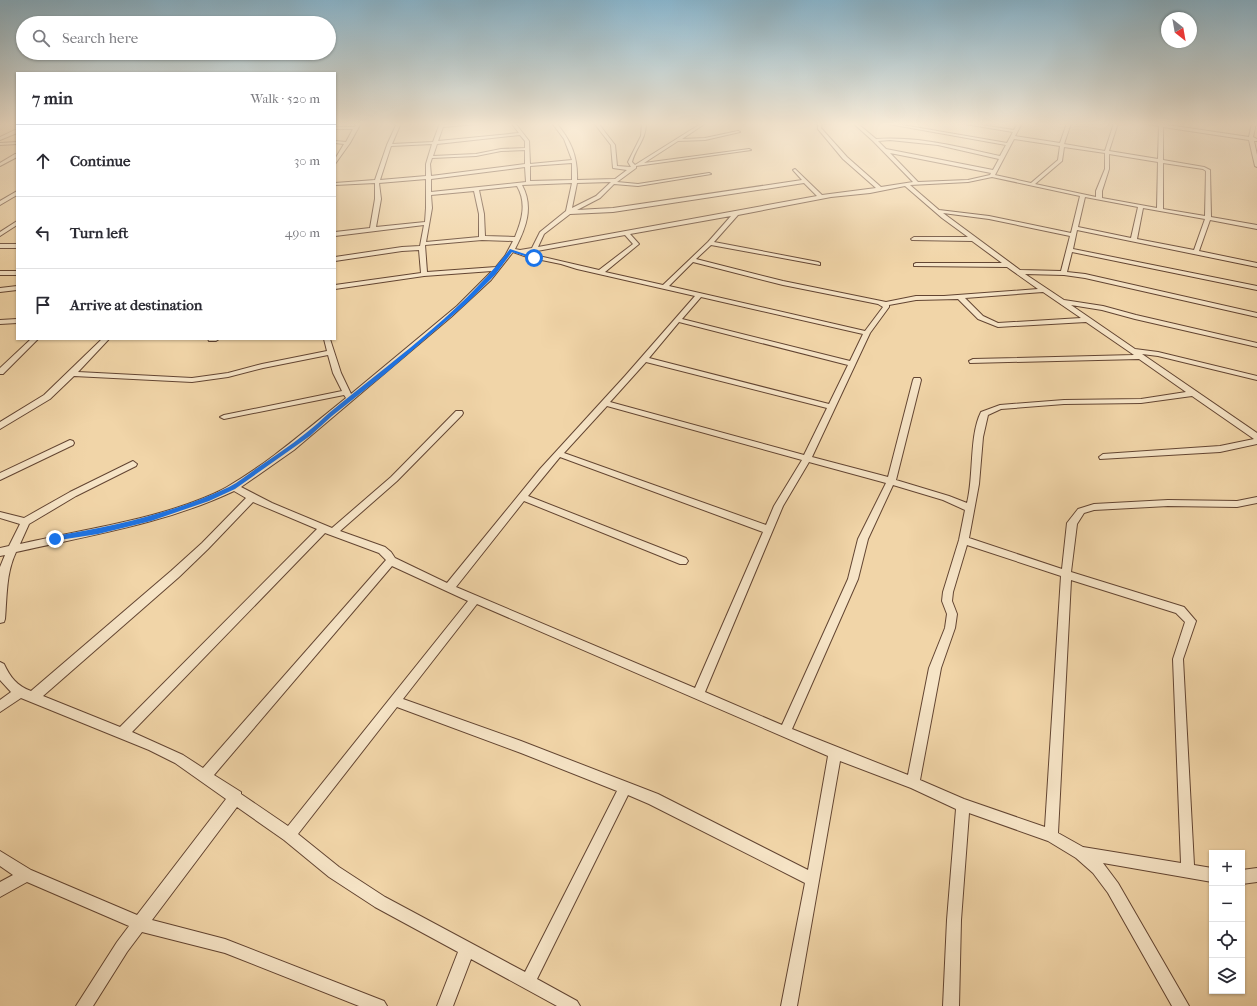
<!DOCTYPE html>
<meta charset="utf-8">
<style>
body{margin:0;font-family:"IM FELL French Canon",serif;background:#f7f7f7;color:#2b2b33}
.controls{position:absolute;right:12px;bottom:12px;display:grid;overflow:hidden;border-radius:0px;box-shadow:0 1px 3px #0004}
.controls button{width:36px;height:36px;display:grid;place-items:center;padding:0;border:0;border-bottom:1px solid #e1e1e2;background:#fff;color:#2b2b33;font:20px sans-serif}
.compass{position:absolute;left:1161px;top:12px;width:36px;height:36px;border-radius:50%;background:#fff;box-shadow:0 1px 3px #0004;rotate:149deg}
.stop{position:absolute;width:12px;height:12px;margin:-9px;border:3px solid #1a73e8;border-radius:50%;background:#fff}
.stop.end{background:#1a73e8;border-color:#fff;box-shadow:0 1px 4px #0008}
.list{margin:0;padding:0;list-style:none}
h2{display:flex;justify-content:space-between;align-items:center;height:52px;margin:0;padding:0 16px;font-size:17px}
h2 small{font-size:13px;font-weight:400;color:#7c7c81}
.list li{display:grid;grid-template-columns:26px 1fr auto;gap:12px;align-items:center;box-sizing:border-box;height:72px;padding:0 16px;border-top:1px solid #e1e1e2}
.list b{display:block;font-size:15px;white-space:nowrap}
.list em{font-size:13px;font-style:normal;color:#7c7c81}
.icon{flex:none;width:22px;height:22px;fill:none;stroke:currentColor;stroke-width:2;stroke-linecap:round;stroke-linejoin:round}
.map{position:relative;flex:none;width:1257px;height:1006px;overflow:hidden}
.search{position:absolute;background:#fff;box-shadow:0 1px 3px #0004;left:16px;top:16px;width:320px;height:44px;display:flex;align-items:center;gap:10px;box-sizing:border-box;padding:0 14px;border-radius:22px;color:#7c7c81;font-size:15px}
.panel{position:absolute;background:#fff;box-shadow:0 1px 3px #0004;left:16px;top:72px;width:320px;height:268px;border-radius:0px}
.map>svg:first-child{display:block}
.lines{fill:none;stroke-linecap:round;stroke-linejoin:round}
.street-casing{stroke:#634532;stroke-width:2}
.street{fill:#f6e4c6;fill-rule:evenodd}
.route{fill:#1a73e8}
</style>
<div class="map">
<svg width="1257" height="1006" viewBox="0 0 1257 1006">
<rect width="100%" height="100%" fill="#f1d5a8"/>
<filter id="stains"><feTurbulence type="fractalNoise" baseFrequency=".005" numOctaves="4"/><feColorMatrix values="0 0 0 0 .2 0 0 0 0 .09 0 0 0 0 .02 0 0 0 .5 -.17"/></filter>
<radialGradient id="worn" r=".72"><stop offset=".6" stop-color="#630" stop-opacity="0"/><stop offset="1" stop-color="#630" stop-opacity=".3"/></radialGradient>
<g class="lines">
<defs>
<g id="street">
<polygon points="357,123 361,123 350,143 335,164 335,159 344,144 335,143 335,141 346,142 353,129 335,129 335,127 355,127"/>
<path d="M397,123H401L392,144L433,142L440,123H444V125L487,123L443,127L438,141L519,133L511,123H515L529,141L530,164L572,160L564,139L552,123H556C571,140 578,157 577,180L615,179L627,170L613,168L611,145L594,123H598L615,145L617,166L631,167L628,162L641,136L642,123H646C646,140 636,147 632,162L635,165L702,123H706L682,139L705,138L738,131L740,132L705,140L678,141L644,163L749,149L751,150L636,166V168L617,182L638,184L709,173L711,174L638,186L614,184L600,198L577,210L613,208L802,180L793,170L795,169L822,195L876,188L843,159L818,129V124L814,123H832L830,124H822L821,128L847,157L881,187L913,182L873,141L853,123H857L876,139C918,136 959,147 1000,156L1006,145L883,123H891L1007,143L1013,132L959,123H968L1014,130L1018,123H1022L1015,136L1060,143L1067,123H1071L1064,144L1105,151L1114,123H1118L1109,151L1158,159L1159,126L1143,123L1161,124L1249,137L1252,123H1256L1253,137L1257,139V141H1254L1257,155V167L1255,166L1249,140L1163,127V160L1204,167L1210,170L1211,217L1257,225V229L1210,220L1199,251L1257,263V267L1077,230L1073,249L1257,286V290L1072,252L1067,272L1085,274L1257,313V317L1085,278L1064,275L1025,274L1064,300L1103,306L1136,315L1257,343V347L1135,319L1102,310L1071,305L1135,349L1158,352L1257,376V380L1158,356L1142,354L1257,433V444L1220,452L1100,459L1099,457L1103,454L1220,446L1254,439L1192,396L1141,403L1064,404L1001,409L988,415L983,437L979,484L969,538L1062,569L1067,523L1078,509L1094,504L1168,500L1237,501L1257,497V503L1237,507L1168,506L1094,510L1084,513L1077,524L1071,572L1184,607L1196,621L1183,659L1194,865L1212,868V882L1103,863L1118,883L1189,1006H1172L1108,893L1093,873L1076,858L1048,841L969,813L961,920L959,1006H943L947,920L956,809L911,788L840,761L797,1006H781L805,883L649,804L628,795L537,979L577,1001L580,1006H557L471,959L453,1006H437L458,952L375,907L329,877L284,840L237,807L152,920L225,939L384,1001L387,1006H359L225,953L142,932L127,952L93,1006H76L117,942L129,926L27,882L0,897V882L13,875L0,866V851L31,870L137,915L226,799L175,763L149,750L21,698L0,712V700L11,692L0,680V662L4,664C10,677 17,686 31,691L171,571L202,543L246,498L234,491C164,524 91,535 16,552C6,573 7,596 5,619L4,622L0,623V567L5,555L0,556V548L9,546L20,524L0,518V512L24,518L70,492L133,461L137,464L136,466L76,496L29,524L20,544C76,531 134,523 188,504C201,499 215,494 227,487C270,462 307,429 346,398L344,395L224,419L220,417L224,415L342,391L333,373L328,355L263,368L228,377L192,382L74,376L50,399L0,429V422L44,395L102,339H109L78,372L192,378L228,373L262,364L327,351L324,339H330L341,373L351,394L457,306L492,271L424,276L335,289V285L421,273L419,250L402,251L335,261V257L402,247L420,246L424,225L335,236V232L370,228L375,199V183L335,185V183L375,180L387,145ZM520,135L525,141V148L501,149L476,154L433,156L437,144ZM1014,139L1060,146L1058,160L1031,183L995,175ZM890,140L938,145L999,159L993,170L886,149L878,141ZM432,144L426,164V176L380,180L391,146ZM1064,147L1105,153V169L1096,191V197L1035,184L1062,161ZM525,150V164L431,176L430,164L432,158L476,156L501,151ZM890,153L991,173L990,175L968,180L918,182ZM1109,154L1158,162L1157,208L1102,198V191L1109,169ZM572,163V180L530,181V166ZM1163,163L1203,169L1206,171L1205,216L1163,209ZM525,167L526,182L431,192V179ZM992,177L1080,196L1071,233L989,216L939,210L910,185L968,182ZM426,179V208L425,222L376,227L381,199L379,183ZM611,182L596,196L572,208L577,183ZM572,183L566,211L540,232L532,248L520,250L515,249C526,228 534,207 522,185ZM804,183L817,196L538,247L544,234L570,214L613,212ZM517,186C527,203 522,220 515,237L485,236L484,214L479,190ZM905,186L942,218L968,237H914L911,239L912,240L972,241L1002,263H916L914,264V266L1007,267L1038,289L944,296H916L886,302L783,281L696,259L711,245L820,265V263L818,262L714,242L738,215L831,197L870,193ZM474,191L479,214V237L426,242L432,208L431,195ZM1085,197L1138,207L1131,238L1078,227ZM1143,208L1205,219L1194,250L1137,239ZM943,213L989,219L1070,236L1061,271L1020,270ZM731,216L708,242L663,285L605,272L639,244L630,234ZM625,235L633,244L599,270L526,253ZM482,240L513,241L505,256L496,267L427,272L425,245ZM513,252L527,257L561,264L577,269L695,296L625,376L540,469L447,583L395,558L391,552L385,547L340,531L397,481L462,415L463,413L462,411H456L391,477L332,528L272,503L241,487L294,450L451,317L491,280ZM693,262L783,285L878,304L883,307L865,331L669,286ZM1043,292L1081,318L998,323L983,316L965,298ZM701,297L863,334L850,361L682,319ZM958,299L978,319L998,327L1086,322L1134,355L973,359L969,361L970,363L1139,359L1186,392L1141,399L1064,400L1000,405L981,412C969,436 974,476 967,503L949,496L896,480L921,380L920,378H914L913,380L888,477L812,457L870,333L889,307V305L916,300ZM679,322L848,365L829,404L649,358ZM646,362L827,408L804,455L610,402ZM607,406L802,460L774,506L766,525L564,453ZM560,457L763,532L695,688L456,587L524,501L680,564H686L688,561L686,558L528,496ZM809,462L886,483L858,539L848,579L782,725L705,692L783,506ZM893,485L943,500L965,510L959,540L943,592L942,601L947,614L945,628L929,668L908,775L792,729L858,579L868,539ZM253,502L317,529L120,727L43,696L179,577L208,549ZM325,533L379,553L386,560L203,768L183,755L132,732ZM967,545L1061,576L1045,827L964,799L920,780L941,668L955,628L957,614L952,601L953,592ZM392,566L468,601L288,826L241,794V792L214,775ZM1071,580L1176,613L1185,622L1173,659L1181,863L1083,847L1058,833ZM477,604L828,756L808,870L658,794L521,741L403,699ZM397,707L521,753L617,791L525,972L385,897L339,867L298,834Z"/>
<polygon points="15,130 17,130 17,133 0,140 0,137"/>
<polygon points="17,142 17,144 0,145 0,143"/>
<polygon points="15,154 17,154 17,157 0,166 0,163"/>
<polygon points="17,191 17,195 0,205 0,201"/>
<polygon points="17,221 17,225 0,236 0,232"/>
<rect x="0" y="244" width="17" height="4"/>
<rect x="0" y="271" width="17" height="4"/>
<polygon points="17,286 17,290 0,292 0,288"/>
<polygon points="17,319 17,323 0,324 0,320"/>
<polygon points="31,339 38,339 3,374 0,374 0,368"/>
<polygon points="208,339 219,339 216,341 209,341"/>
<polygon points="70,440 73,441 74,443 73,445 0,480 0,473"/>
<polygon points="1257,868 1257,882 1242,884 1242,870"/>
</g>
</defs>
<use href="#street" class="street-casing"/>
<use href="#street" class="street"/>
</g>
<linearGradient id="sky" x2="0" y2="1"><stop stop-color="#89b6ce"/><stop offset="0.47" stop-color="#f9ecd8"/><stop offset="1" stop-color="#f9ecd8" stop-opacity="0"/></linearGradient>
<rect width="1257" height="264" fill="url(#sky)"/>
<path class="route" d="M510,249L537,258L534,259L512,252L495,275L467,303L385,374L332,416L310,436L235,489L209,501L151,521L98,534L53,541L52,539L55,536C115,526 174,513 229,487C239,482 248,474 257,468C273,457 290,446 306,433C314,427 321,420 329,413C391,362 460,314 510,249Z"/>
<rect width="100%" height="100%" filter="url(#stains)"/>
<rect width="100%" height="100%" fill="url(#worn)"/>
</svg>
<div class="controls">
<button>+</button>
<button>−</button>
<button><svg class="icon" aria-label="locate" viewBox="0 0 24 24"><circle cx="12" cy="12" r="6"/><path d="M12 2v4M12 18v4M2 12h4M18 12h4"/></svg></button>
<button><svg class="icon" aria-label="layers" viewBox="0 0 24 24"><path d="M12 4l9 5-9 5-9-5zM3 14l9 5 9-5"/></svg></button>
</div>
<svg class="compass" viewBox="-18 -18 36 36"><path d="M0-13l5 13h-10z" fill="#e53935"/><path d="M0 13l5-13h-10z" fill="#7c7c81"/></svg>
<div class="stop" style="left:534px;top:258px"></div>
<div class="stop end" style="left:55px;top:539px"></div>
<div class="search"><svg class="icon" aria-label="search" viewBox="0 0 24 24"><circle cx="10" cy="10" r="6"/><path d="M15 15l6 6"/></svg>Search here</div>
<section class="panel">
<h2>7 min<small>Walk · 520 m</small></h2>
<ul class="list">
<li><svg class="icon" aria-label="ahead" viewBox="0 0 24 24"><path d="M12 20V5M6 11l6-6 6 6"/></svg><div><b>Continue</b></div><em>30 m</em></li>
<li><svg class="icon" aria-label="left" viewBox="0 0 24 24"><path d="M17 20v-9H6M10 6l-5 5 5 5"/></svg><div><b>Turn left</b></div><em>490 m</em></li>
<li><svg class="icon" aria-label="arrive" viewBox="0 0 24 24"><path d="M6 21V4h12l-3 4 3 4H6"/></svg><div><b>Arrive at destination</b></div></li>
</ul>
</section>
</div>
